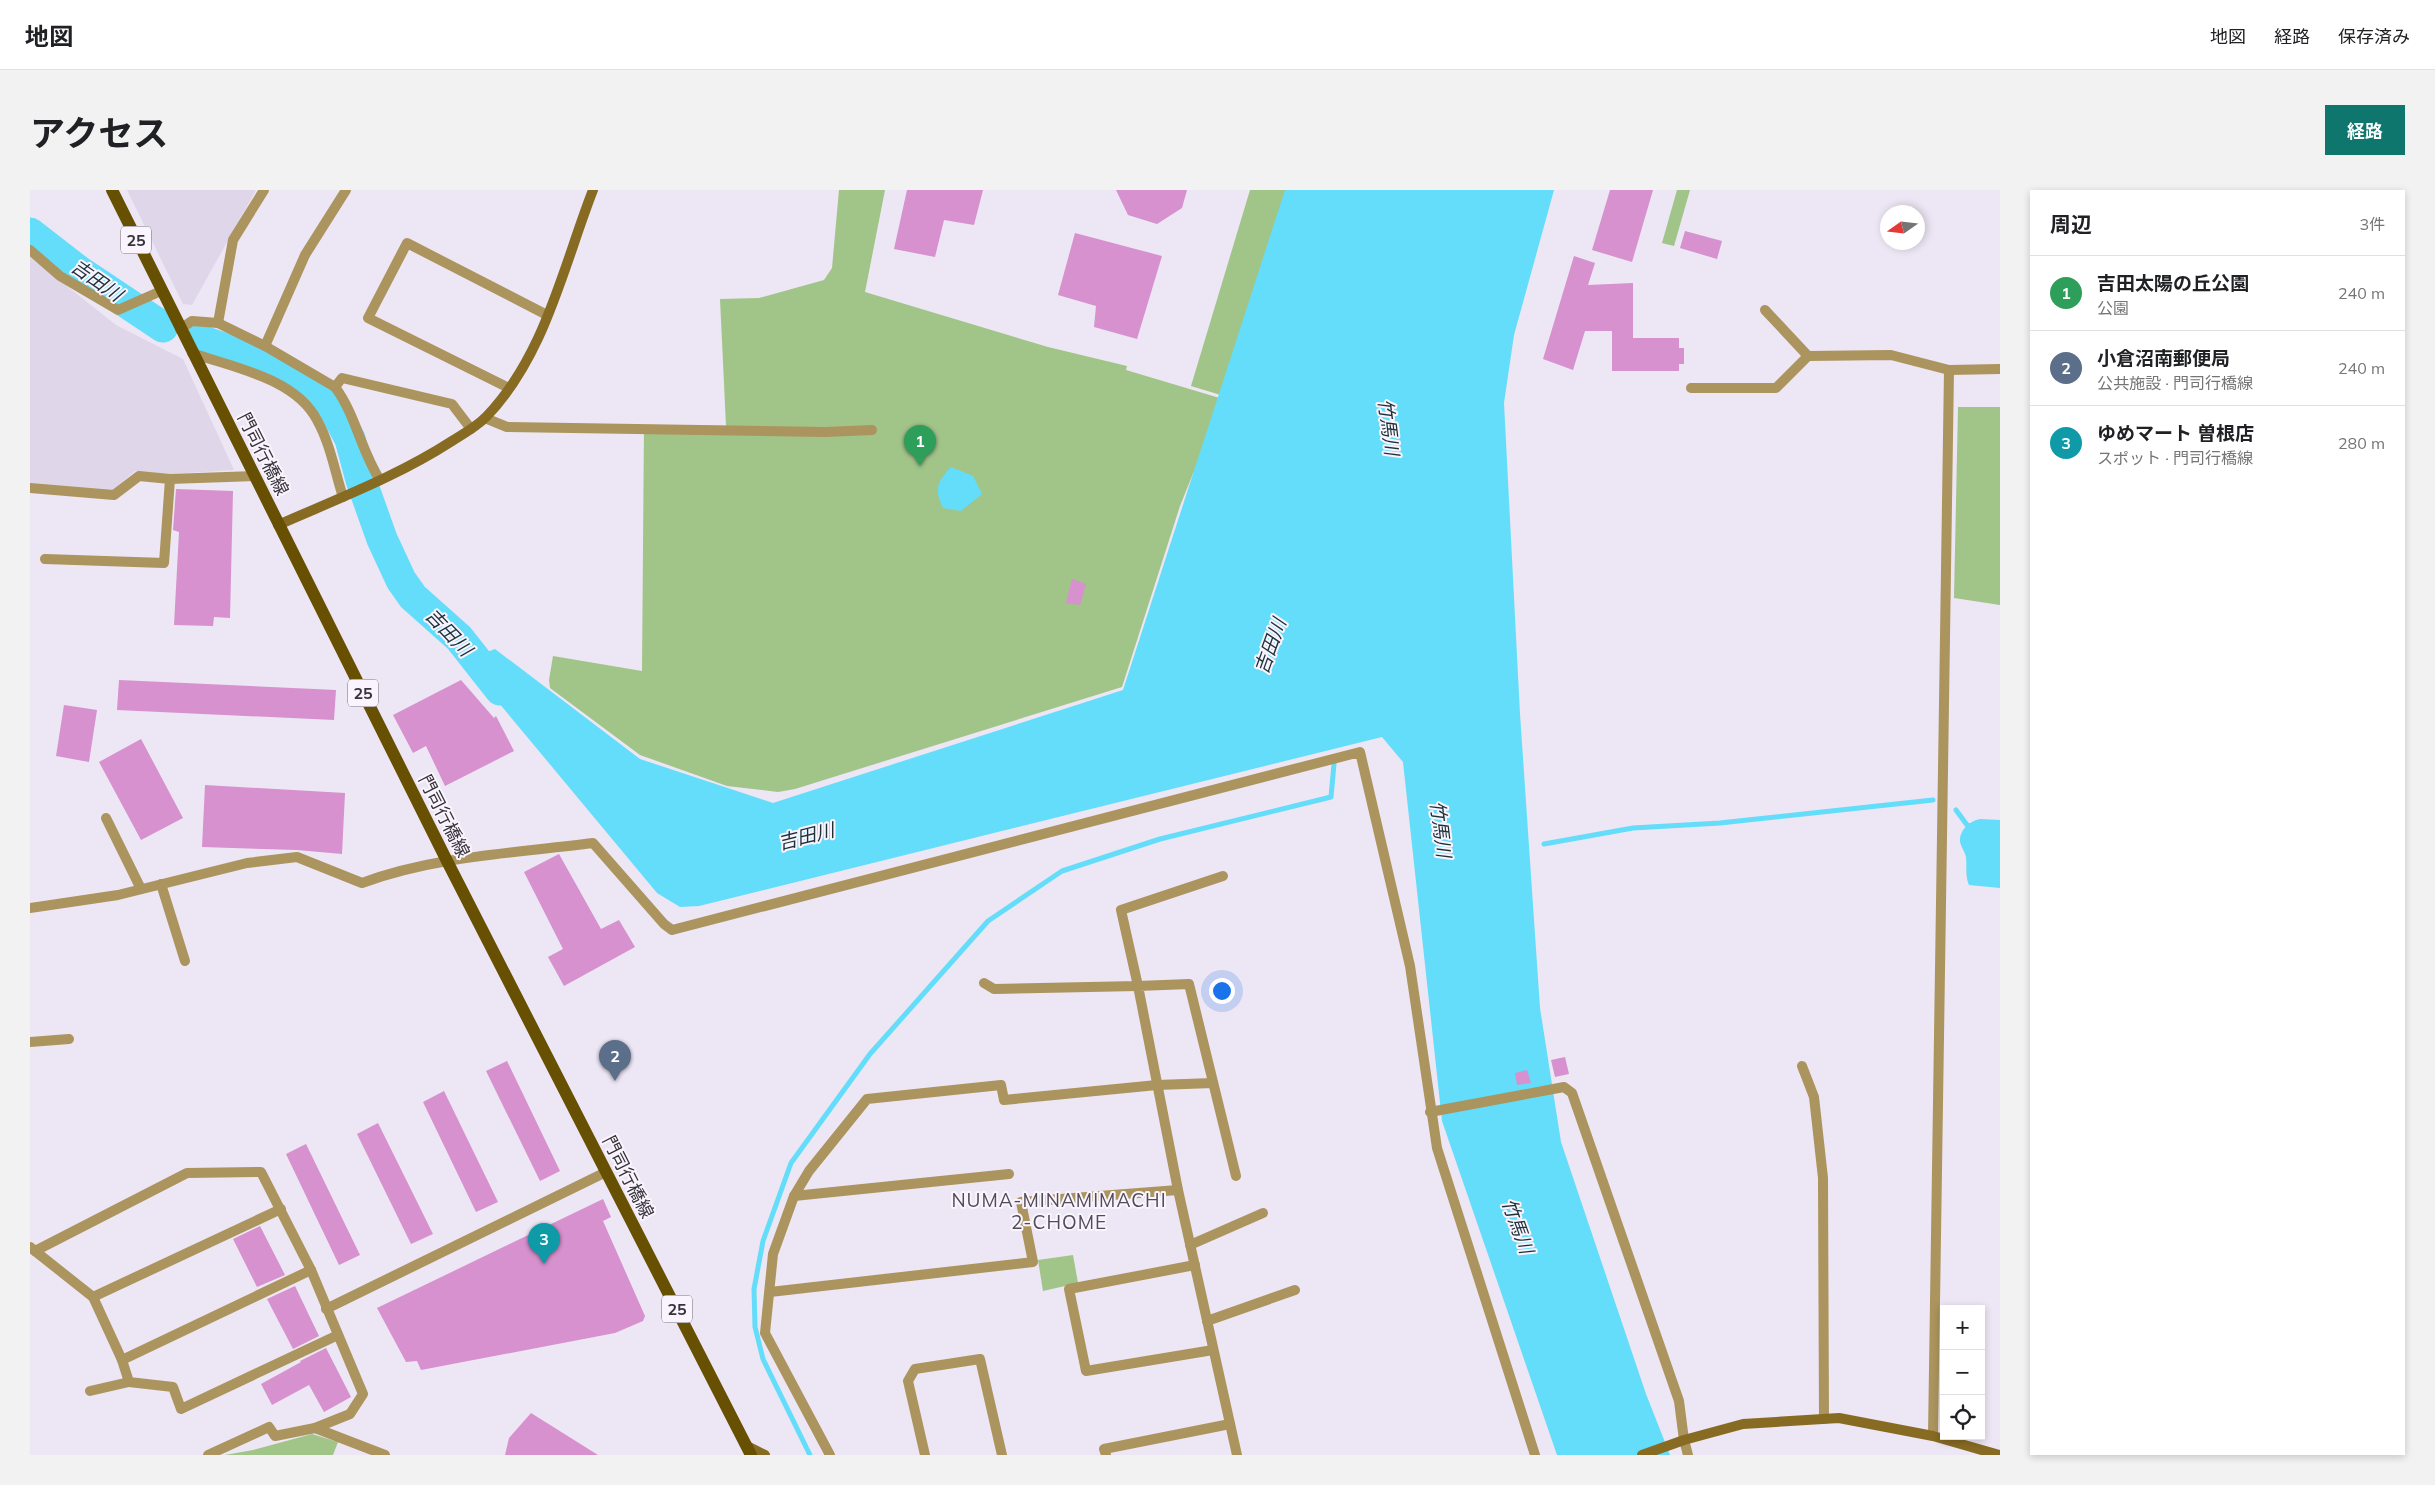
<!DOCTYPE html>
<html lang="ja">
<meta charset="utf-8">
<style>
body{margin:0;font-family:Mulish,"Noto Sans JP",sans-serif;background:#f2f2f2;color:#202124}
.controls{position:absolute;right:15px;bottom:15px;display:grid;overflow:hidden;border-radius:0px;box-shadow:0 2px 8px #0003}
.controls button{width:45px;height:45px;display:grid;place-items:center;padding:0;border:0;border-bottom:1px solid #e0e0e0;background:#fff;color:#202124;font:25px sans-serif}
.compass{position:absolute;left:1850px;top:15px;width:45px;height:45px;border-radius:50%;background:#fff;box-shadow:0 2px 8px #0003;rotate:256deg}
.you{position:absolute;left:1191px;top:800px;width:18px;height:18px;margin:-12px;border:4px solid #fff;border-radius:50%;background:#1a73e8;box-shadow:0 0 0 8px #1a73e833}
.badge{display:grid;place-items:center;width:32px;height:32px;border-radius:50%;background:#0f766e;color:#fff;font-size:16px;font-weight:700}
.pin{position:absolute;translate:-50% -41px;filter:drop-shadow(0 1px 2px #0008)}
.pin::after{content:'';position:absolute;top:26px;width:18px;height:15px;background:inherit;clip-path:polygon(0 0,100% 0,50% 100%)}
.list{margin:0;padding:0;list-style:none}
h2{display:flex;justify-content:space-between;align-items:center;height:65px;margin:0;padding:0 20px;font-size:21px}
h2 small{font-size:16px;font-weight:400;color:#757577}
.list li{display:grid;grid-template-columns:32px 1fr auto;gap:15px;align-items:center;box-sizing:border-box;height:75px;padding:0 20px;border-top:1px solid #e0e0e0}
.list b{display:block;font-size:19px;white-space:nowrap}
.list p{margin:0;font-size:16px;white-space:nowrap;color:#757577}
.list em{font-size:16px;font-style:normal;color:#757577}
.icon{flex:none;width:28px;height:28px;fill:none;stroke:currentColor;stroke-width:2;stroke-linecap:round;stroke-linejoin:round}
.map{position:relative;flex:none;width:1970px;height:1265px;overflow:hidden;border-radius:0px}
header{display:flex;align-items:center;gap:30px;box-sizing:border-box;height:70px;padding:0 25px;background:#fff;border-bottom:1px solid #e0e0e0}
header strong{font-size:24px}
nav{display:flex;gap:28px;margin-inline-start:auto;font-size:18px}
.intro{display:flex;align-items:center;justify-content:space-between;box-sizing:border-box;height:120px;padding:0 30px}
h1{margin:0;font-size:35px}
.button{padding:12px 22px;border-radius:0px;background:#0f766e;color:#fff;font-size:18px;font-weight:700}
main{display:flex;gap:30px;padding:0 30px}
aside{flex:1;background:#fff;border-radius:0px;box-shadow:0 2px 8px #0003}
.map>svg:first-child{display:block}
.built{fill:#e0d6ea}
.green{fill:#a1c489}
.water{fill:#63ddf9}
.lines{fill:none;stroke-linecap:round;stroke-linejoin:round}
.stream{stroke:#63ddf9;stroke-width:5}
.river{stroke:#63ddf9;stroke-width:31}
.building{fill:#d691ce}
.street{stroke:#ab945d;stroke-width:10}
.secondary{stroke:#876b23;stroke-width:10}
.primary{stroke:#685003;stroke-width:12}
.labels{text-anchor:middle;stroke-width:4;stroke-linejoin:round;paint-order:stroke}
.shield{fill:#faf4ff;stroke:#726e75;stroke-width:1}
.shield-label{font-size:16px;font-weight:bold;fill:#38353a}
.street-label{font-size:18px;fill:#38353a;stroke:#faf4ff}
.water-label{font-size:19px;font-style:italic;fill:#1c3237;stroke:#faf4ff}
.neighbourhood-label{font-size:19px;letter-spacing:1px;fill:#524c57;stroke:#faf4ff}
</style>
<header>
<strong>地図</strong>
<nav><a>地図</a><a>経路</a><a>保存済み</a></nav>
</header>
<div class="intro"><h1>アクセス</h1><a class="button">経路</a></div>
<main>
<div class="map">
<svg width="1970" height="1265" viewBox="0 0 1970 1265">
<rect width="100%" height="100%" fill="#ede6f4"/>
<g class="built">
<polygon points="97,0 226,0 162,115 153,114"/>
<polygon points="0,67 86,135 153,169 204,280 142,284 105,281 83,300 0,295"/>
</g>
<g class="green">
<polygon points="809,0 855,0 835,102 1018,157 1097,176 1096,180 1193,209 1150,316 1092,497 765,599 748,602 697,596 610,565 520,498 519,490 523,466 612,481 614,235 696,236 690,109 729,108 794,90 802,78"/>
<polygon points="1220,0 1256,0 1194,206 1161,196"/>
<polygon points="1647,0 1660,0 1644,56 1632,53"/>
<polygon points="1928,217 1970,217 1970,415 1924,408"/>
<polygon points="1043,1065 1048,1093 1013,1101 1008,1070"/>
<polygon points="282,1244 308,1252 303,1265 195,1265 223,1260"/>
</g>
<g class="water">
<polygon points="1255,0 1524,0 1484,145 1474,213 1490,524 1510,818 1531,952 1616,1204 1640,1265 1527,1265 1412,931 1373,572 1352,547 669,716 650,717 627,703 434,471 465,459 610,569 743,613 1093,500"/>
<path d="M921,277L943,286L952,304L931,321L913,318C904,299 907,292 921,277Z"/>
<path d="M1950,629L1970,630V698L1939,695C1935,686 1937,677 1936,667C1935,662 1931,657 1930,652C1929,640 1940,631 1950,629Z"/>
</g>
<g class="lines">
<g class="stream">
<polyline points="1926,620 1937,635 1944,637"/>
<polyline points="1514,654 1603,638 1690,633 1903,610"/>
<polyline points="780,1265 733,1169 725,1137 724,1099 733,1051 761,973 840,864 958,731 1032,681 1130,649 1301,607 1304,574"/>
</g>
<g class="river">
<polyline points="0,43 49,81 133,137"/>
<polyline points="170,150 233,172 277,197 304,219 320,249 331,290 352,349 371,390 383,407 429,448 470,500"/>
</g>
</g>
<g class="building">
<polygon points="877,0 953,0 944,35 914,30 905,67 864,59"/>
<polygon points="1086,0 1157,0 1152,18 1127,34 1098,25"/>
<polygon points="1580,0 1623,0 1602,72 1562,60"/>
<polygon points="1655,41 1692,51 1687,69 1650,58"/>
<polygon points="1045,43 1132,66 1107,149 1064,137 1066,116 1028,105"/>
<polygon points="1544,66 1565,73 1558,95 1603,93 1603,148 1649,148 1649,158 1654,158 1654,174 1649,174 1649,181 1582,181 1582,141 1555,141 1543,180 1513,169"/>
<polygon points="146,299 203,301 200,428 184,427 183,436 144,435 149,342 143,340"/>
<polygon points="1042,389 1056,394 1050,415 1036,413"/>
<polygon points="89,490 306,500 304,530 87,520"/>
<polygon points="431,490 464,528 466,526 484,561 415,596 396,556 383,563 363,525"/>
<polygon points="34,515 67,520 59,572 26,566"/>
<polygon points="111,549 153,628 111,650 69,572"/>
<polygon points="175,595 315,603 312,664 267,660 172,657"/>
<polygon points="529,664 571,739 589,730 605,757 534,796 518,767 533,759 494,682"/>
<polygon points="1535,867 1539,884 1525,887 1521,870"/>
<polygon points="477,871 530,981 510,991 456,881"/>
<polygon points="1497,880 1501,893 1487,895 1485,883"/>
<polygon points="414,901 468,1012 446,1022 393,912"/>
<polygon points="348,933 403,1044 381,1054 327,944"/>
<polygon points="276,954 330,1065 309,1075 256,964"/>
<polygon points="573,1009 581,1027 573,1031 615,1126 613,1131 585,1143 391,1180 387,1171 376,1172 347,1118"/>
<polygon points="230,1036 255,1085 227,1097 203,1049"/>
<polygon points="265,1096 289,1146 263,1159 237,1109"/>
<polygon points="296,1158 321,1207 294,1222 279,1195 242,1215 231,1194 271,1172 270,1171"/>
<polygon points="501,1223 568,1265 475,1265 479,1248"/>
</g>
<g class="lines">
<g class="street">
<polyline points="0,60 30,86 88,120 131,101"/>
<polyline points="1735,120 1778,166 1861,165 1919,180 1970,179"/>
<polyline points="188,133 235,156 275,65 316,0"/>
<polyline points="150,139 162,131 188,133 203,50 234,0"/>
<polyline points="235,156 305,197 312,188 422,214 441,239"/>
<path d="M162,163C204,178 265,188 287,230C300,253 305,282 313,307"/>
<path d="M305,197C326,225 331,261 350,290"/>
<polyline points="479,198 338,128 377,53 517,125"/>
<polyline points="1661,198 1746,198 1778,166"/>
<polyline points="455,228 477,237 795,242 842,240"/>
<polyline points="0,298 84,305 109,286 140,289 225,286"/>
<polyline points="15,369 134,373 140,289"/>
<polyline points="76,628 111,699"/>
<polyline points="131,694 155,771"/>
<path d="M0,718L88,705L217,673L267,667L332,693C404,666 486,663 563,653L634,734L642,740L1330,562L1380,776L1407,958L1505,1265"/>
<polyline points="954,793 964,799 1108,796 1091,720 1193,686"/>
<polyline points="0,852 39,849"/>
<polyline points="1772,876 1784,907 1793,988 1794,1229"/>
<polyline points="1400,922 1534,897 1542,903 1649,1211 1654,1250 1658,1265"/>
<polyline points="1206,986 1159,794 1108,796 1148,1000 1207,1265"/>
<polyline points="764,1006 979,984"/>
<polyline points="1160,1055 1233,1023"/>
<polyline points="0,1057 5,1061 157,983 231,982 281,1080 333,1204 320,1224 285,1238 245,1246 239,1237 178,1265"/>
<polyline points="5,1061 63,1107 92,1170 281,1080"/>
<polyline points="1165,1075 1039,1099 1056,1181 1183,1160"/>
<polyline points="740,1102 1003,1072 991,1012 1148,1000"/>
<polyline points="63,1107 251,1019"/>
<polyline points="296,1119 576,982"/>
<polyline points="1177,1131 1265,1100"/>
<polyline points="92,1170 99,1192 143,1197 151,1219 308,1145"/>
<polyline points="60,1201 99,1192"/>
<polyline points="285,1238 355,1265"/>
<polyline points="1903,1246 1919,180"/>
<polyline points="800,1265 735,1143 743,1064 764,1006 779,981 837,909 971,895 974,910 1127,895 1183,893"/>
<polyline points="895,1265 878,1191 885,1179 950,1169 972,1265"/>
<polyline points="1076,1265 1074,1259 1200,1234"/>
</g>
<g class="secondary">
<path d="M248,335C307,309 368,286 422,251C433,244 446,237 456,227C515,166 533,77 563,0"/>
<polyline points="717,1256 735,1265"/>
<polyline points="1612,1265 1654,1250 1713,1234 1809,1228 1903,1246 1969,1265"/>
</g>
<polyline class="primary" points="82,0 417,671 721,1265"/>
</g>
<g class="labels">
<g class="shield">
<rect x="91" y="36.5" width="30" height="27" rx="4"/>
<rect x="318" y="489.5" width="30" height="27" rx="4"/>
<rect x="632" y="1105.5" width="30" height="27" rx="4"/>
</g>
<g class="shield-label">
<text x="106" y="56">25</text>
<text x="333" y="509">25</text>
<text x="647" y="1125">25</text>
</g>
<g class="street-label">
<text transform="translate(233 264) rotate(63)" y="6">門司行橋線</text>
<text transform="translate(414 626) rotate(63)" y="6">門司行橋線</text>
<text transform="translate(598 987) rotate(63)" y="6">門司行橋線</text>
</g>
<g class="water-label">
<text transform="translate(67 90) rotate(35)" y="7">吉田川</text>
<text transform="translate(1359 237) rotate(83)" y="7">竹馬川</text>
<text transform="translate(419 442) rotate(46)" y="7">吉田川</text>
<text transform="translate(1240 456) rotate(-70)" y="7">吉田川</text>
<text transform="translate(1411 639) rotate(83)" y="7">竹馬川</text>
<text transform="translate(776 646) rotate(-14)" y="7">吉田川</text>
<text transform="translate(1488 1036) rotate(70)" y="7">竹馬川</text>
</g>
<g class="neighbourhood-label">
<text x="1029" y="1017">NUMA-MINAMIMACHI<tspan x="1029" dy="22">2-CHOME</tspan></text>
</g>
</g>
</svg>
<div class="controls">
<button>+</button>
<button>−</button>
<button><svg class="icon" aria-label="locate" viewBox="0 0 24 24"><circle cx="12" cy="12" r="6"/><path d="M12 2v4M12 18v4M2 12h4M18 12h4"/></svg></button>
</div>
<svg class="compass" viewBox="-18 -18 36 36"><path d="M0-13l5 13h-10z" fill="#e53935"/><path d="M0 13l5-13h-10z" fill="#757577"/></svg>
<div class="you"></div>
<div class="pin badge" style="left:890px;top:276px;background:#2e9e5b">1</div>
<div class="pin badge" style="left:585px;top:891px;background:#5c6f8a">2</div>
<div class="pin badge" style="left:514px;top:1074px;background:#0f9aa8">3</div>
</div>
<aside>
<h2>周辺<small>3件</small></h2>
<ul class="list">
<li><span class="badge" style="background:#2e9e5b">1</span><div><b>吉田太陽の丘公園</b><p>公園</p></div><em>240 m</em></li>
<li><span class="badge" style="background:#5c6f8a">2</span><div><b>小倉沼南郵便局</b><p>公共施設 · 門司行橋線</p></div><em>240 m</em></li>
<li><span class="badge" style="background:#0f9aa8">3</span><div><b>ゆめマート 曽根店</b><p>スポット · 門司行橋線</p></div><em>280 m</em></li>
</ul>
</aside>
</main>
